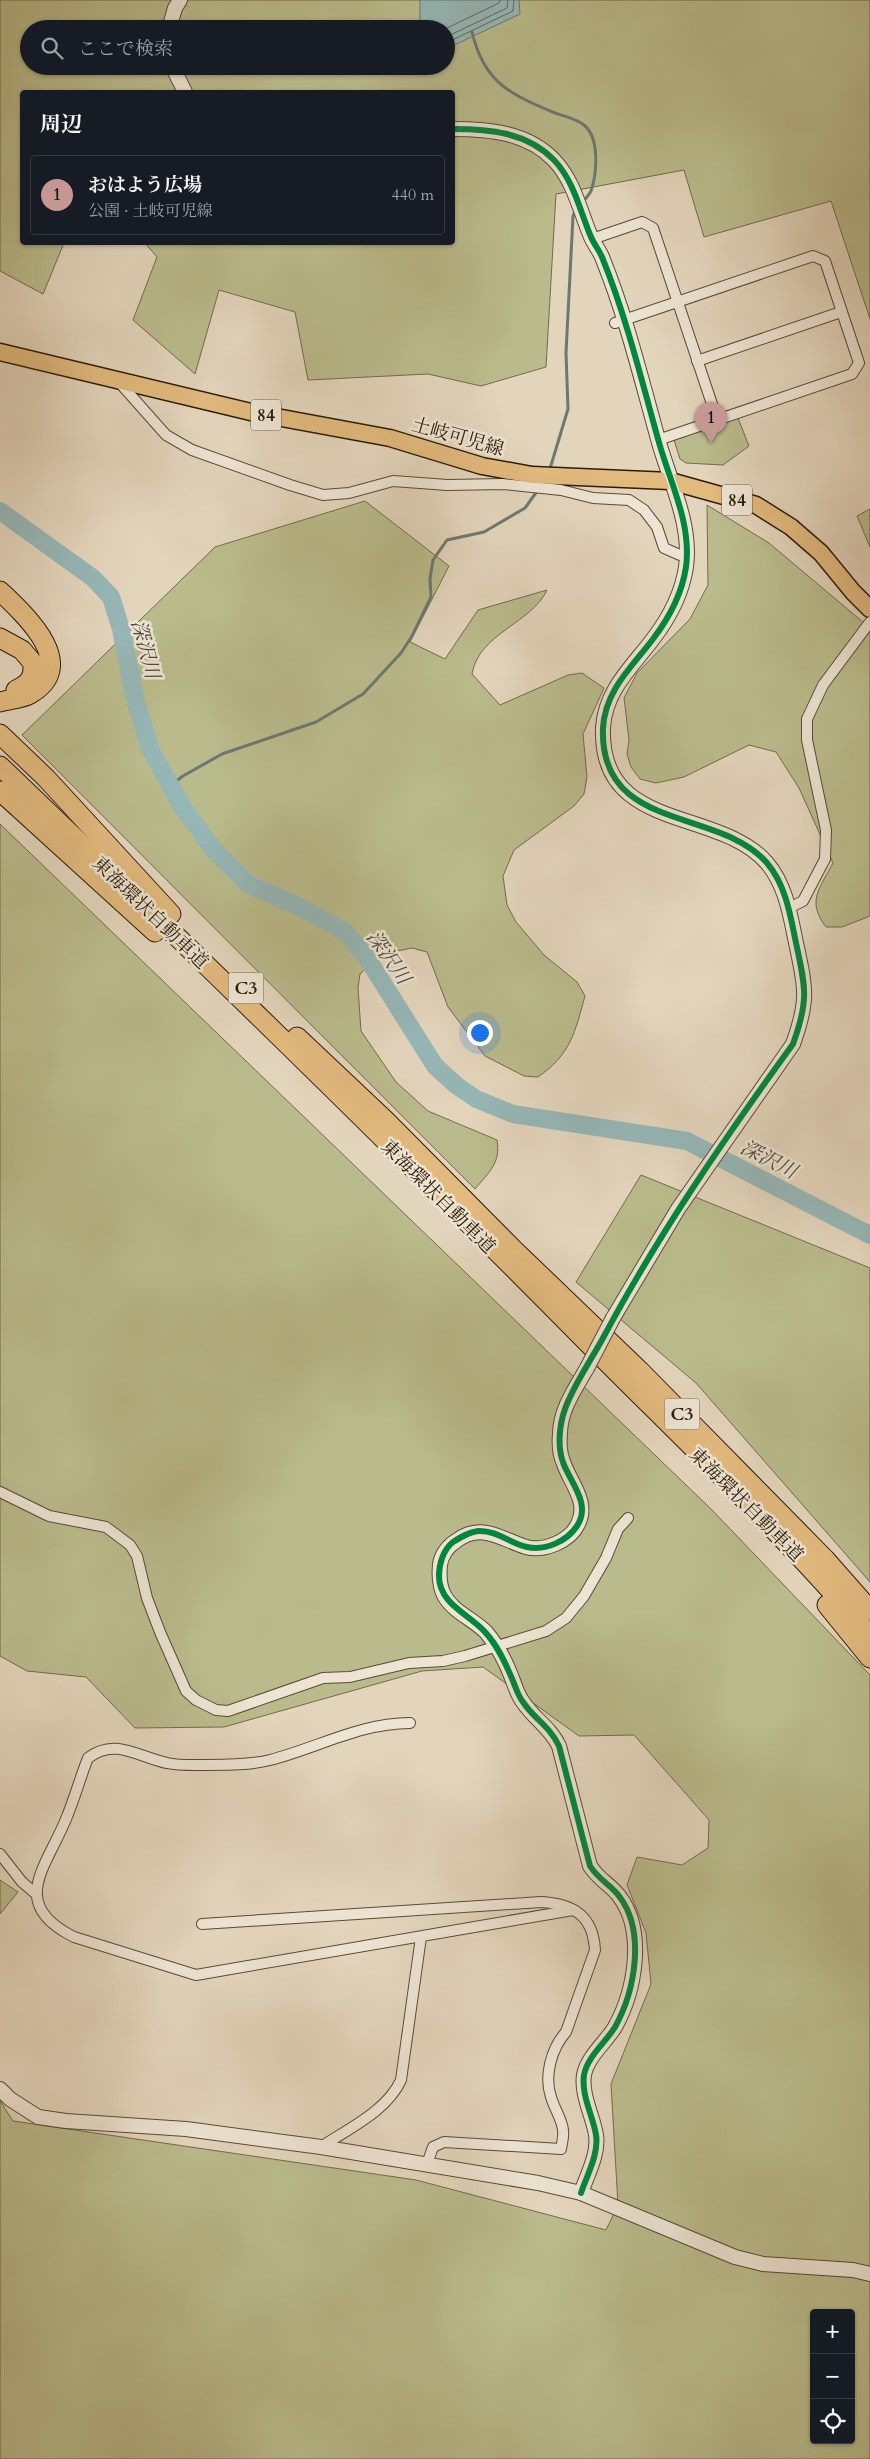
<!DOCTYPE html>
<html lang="ja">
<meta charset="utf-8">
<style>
body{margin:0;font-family:Cardo,"Noto Serif JP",serif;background:#20242c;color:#f1f3f6}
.controls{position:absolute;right:15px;bottom:15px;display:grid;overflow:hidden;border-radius:5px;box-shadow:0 1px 4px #0004}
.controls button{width:45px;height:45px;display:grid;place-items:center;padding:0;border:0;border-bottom:1px solid #363941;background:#171b24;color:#f1f3f6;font:25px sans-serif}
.you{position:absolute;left:479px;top:1032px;width:18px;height:18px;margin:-12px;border:4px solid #fff;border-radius:50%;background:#1a73e8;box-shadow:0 0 0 8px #1a73e833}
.badge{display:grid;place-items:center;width:32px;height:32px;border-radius:50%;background:#c59692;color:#111;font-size:16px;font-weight:700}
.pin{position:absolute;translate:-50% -41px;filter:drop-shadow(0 1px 2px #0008)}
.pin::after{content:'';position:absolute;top:26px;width:18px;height:15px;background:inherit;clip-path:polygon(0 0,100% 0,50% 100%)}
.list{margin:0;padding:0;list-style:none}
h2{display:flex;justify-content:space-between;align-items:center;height:65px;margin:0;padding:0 20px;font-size:21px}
h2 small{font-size:16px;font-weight:400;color:#9ea1a6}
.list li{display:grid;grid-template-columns:32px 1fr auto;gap:15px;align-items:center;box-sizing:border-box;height:80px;margin:0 10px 10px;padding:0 10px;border:1px solid #363941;border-radius:5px}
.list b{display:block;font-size:19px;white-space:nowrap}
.list p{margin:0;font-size:16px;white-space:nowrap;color:#9ea1a6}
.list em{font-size:16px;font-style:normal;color:#9ea1a6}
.icon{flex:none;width:28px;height:28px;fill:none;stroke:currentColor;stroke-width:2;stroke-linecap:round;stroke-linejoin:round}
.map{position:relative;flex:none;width:870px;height:2459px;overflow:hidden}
.search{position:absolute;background:#171b24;box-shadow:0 1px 4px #0004;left:20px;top:20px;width:435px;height:55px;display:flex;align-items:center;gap:12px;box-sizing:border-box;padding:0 18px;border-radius:28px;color:#9ea1a6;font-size:19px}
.panel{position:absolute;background:#171b24;box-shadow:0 1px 4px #0004;left:20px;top:90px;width:435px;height:155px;border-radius:5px}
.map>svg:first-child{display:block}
.green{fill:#babb8c;stroke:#736b4a;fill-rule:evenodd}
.water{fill:#96b7b7;stroke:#6c7971}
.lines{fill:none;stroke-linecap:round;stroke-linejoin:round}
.shore{stroke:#616960;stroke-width:1}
.stream{stroke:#6c7971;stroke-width:3}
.river{stroke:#96b7b7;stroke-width:18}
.minor-casing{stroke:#5a4a35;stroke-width:12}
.tertiary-casing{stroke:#5a4a35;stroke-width:16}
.primary-casing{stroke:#2c1b08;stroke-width:19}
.motorway-casing{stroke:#2c1b08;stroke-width:21}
.minor{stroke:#ede4d3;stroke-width:10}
.tertiary{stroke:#ede4d3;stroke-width:14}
.primary{stroke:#e2ba7e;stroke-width:16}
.motorway{stroke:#e2ba7e;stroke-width:19}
.tertiary-bridge-casing{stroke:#5a4a35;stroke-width:16;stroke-linecap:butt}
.tertiary-bridge{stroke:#ede4d3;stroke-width:14}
.cycleway-casing{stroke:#ede4d3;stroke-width:9}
.cycleway{stroke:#00873e;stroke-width:6}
.labels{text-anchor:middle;stroke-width:5;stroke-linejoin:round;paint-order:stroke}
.shield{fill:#ede4d3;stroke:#665745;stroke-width:1}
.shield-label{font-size:18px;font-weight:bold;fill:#2c1b08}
.street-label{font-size:19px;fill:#2c1b08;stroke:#ede4d3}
.water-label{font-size:20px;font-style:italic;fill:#4c4a3d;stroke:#ede4d3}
</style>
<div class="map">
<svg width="870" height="2459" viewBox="0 0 870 2459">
<rect width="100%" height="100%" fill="#e3d5bc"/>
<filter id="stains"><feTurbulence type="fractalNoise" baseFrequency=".004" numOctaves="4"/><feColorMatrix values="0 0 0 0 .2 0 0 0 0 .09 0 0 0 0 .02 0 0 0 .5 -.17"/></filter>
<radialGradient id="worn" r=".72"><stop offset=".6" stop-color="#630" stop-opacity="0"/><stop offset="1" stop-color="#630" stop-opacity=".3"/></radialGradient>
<g class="green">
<path d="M0,0H870V319L831,201L704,237L684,170L556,194L546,367L481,386L428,374L308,380L295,312L219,290L195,374L133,320L157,257L145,243L452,242V92H22V242L64,243L43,294L0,271ZM29,29H446V66H29Z"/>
<polygon points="738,418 749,446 723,465 686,463 680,459 674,440"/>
<path d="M365,501L449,566L410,642L445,659L478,610L547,590C531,624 479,633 472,674L500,705L568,675L582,673L604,688L583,734L587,777L584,794L574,806L514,850L503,876L507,905L516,922L544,955L577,982L585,996C575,1032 571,1054 538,1077L524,1076L485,1056L448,1007L427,952L412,948L382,954L360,974L358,988L361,1031L396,1082L428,1111L497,1140C501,1163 489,1172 475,1189L22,735L215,547Z"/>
<path d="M707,505L769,543L870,628V916L842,927H826C806,901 820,888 833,863L799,788L776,752L749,745L684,777L656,783L640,779L631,767L627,754L629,740L624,698L637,673L690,619L708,585Z"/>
<polygon points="870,509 870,547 857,516"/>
<path d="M0,824L712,1510L870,1675V2459H0V2101L13,2121L416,2180L606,2230L618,2205L611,2084L651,1984L646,1933L627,1885L637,1857L682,1865L708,1848L709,1820L634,1735L579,1736L483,1667L422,1671L224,1727L135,1728L86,1677L27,1671L0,1656ZM814,2313H851V2440H814Z"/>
<polygon points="641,1175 870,1268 870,1582 696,1383 576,1282"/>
<polygon points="0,1880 18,1892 0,1914"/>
</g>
<polygon class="water" points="420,0 519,0 520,14 446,49 446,29 420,29"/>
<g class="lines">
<g class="shore">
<polyline points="445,29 499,3 500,0"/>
<polyline points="446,37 507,8 508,0"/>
<polyline points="446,43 513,11 514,0"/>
</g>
<g class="stream">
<path d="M472,32C484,83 510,94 555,113C564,116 577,119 584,125C600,138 597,173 591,191C589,195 585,199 582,203"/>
<polyline points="549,472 568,409 566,353 573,216 576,209"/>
<polyline points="171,785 183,776 222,754 316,722 363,694 401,653 412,636 431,597 430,579 433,560 447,540 484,532 525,508 538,490"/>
</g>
<polyline class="river" points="0,511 93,578 111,597 121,629 135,699 151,751 183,808 214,850 248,884 304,909 345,932 367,958 435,1066 456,1085 476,1099 513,1114 687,1141 870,1235"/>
<defs>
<g id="minor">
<polyline points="592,239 642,222 653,228 717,419"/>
<polyline points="615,323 813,256 825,261 859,363 852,374 658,440"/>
<polyline points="697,361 841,312"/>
<polyline points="119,382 166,435 192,450 290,485 323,495 349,493 393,481 447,485 503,484 561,490 593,498 629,500 644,510 657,527 664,548 680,555 687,552"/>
<polyline points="789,908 803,901 825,859 826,830 807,740 807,719 823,685 870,622"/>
<polyline points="0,1492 49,1516 106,1527 130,1545 137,1556 147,1598 160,1632 186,1691 196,1700 216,1710 228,1711 323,1678 350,1677 409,1663 443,1661 465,1656 546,1631 566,1618 584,1596 606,1558 618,1529 628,1518"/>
<path d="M410,1723C360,1723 317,1748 270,1760C251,1765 228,1765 209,1765C195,1765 180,1766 167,1763C138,1757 115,1737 88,1758C80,1778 74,1800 66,1819C46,1868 8,1904 74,1937L196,1975L573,1910"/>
<polyline points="0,1854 22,1882 36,1894"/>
<path d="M202,1924L541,1902C573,1904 593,1915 595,1950L566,2032C551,2049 544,2076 551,2097C554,2108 562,2119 563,2130C564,2136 562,2143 561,2149L444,2142L433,2147L427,2164"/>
<path d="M321,2147C349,2128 387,2111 401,2080L421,1937"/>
</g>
<g id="tertiary">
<polyline points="169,29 175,8 180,0"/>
<polyline points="172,66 185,92"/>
<path d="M452,129C489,129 527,132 554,160C574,181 580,211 591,237C594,244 599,250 602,257C626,316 641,378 658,439C669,480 692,523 686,567C682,594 669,618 653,639C632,667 605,690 603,728C599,833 719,807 767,863C785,884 790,913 795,938C805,986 810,997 793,1044L678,1209L613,1318"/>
<polyline points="0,2089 10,2099 38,2117 66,2121 186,2129 321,2147 538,2183 581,2193 735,2257 763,2264 853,2270 870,2274"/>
<path d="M581,2193C587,2175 599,2154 596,2135C593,2116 581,2095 584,2075C587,2057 606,2042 615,2027C635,1991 646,1931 619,1896C611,1885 599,1880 590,1866L559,1746C550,1727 534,1719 523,1702C518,1696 515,1686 512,1678C506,1662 497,1645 486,1632C473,1619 452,1611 444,1595C439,1585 439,1575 440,1565C441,1555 448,1546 456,1541C481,1522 501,1539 526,1547C544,1552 570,1541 578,1524C589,1502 571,1484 564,1464C560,1455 559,1444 560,1434C560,1410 575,1389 587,1368"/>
</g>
<polyline id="primary" points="0,352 255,413 390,438 482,466 532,475 670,481 756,505 791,527 821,553 853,592 870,609"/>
<g id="motorway">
<path d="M0,591C24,614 81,665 30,694C21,699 10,699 0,702"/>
<path d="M0,638L22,650L33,663C34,678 29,684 16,690"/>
<polyline points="0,734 46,778 171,914"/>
<path d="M0,766C196,954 391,1144 582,1337C679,1435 780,1530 870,1635"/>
<polyline points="0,791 155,932"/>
<polyline points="297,1037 386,1121 512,1248 640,1371 825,1559 870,1610"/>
<polyline points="827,1605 870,1658"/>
</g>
</defs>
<use href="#minor" class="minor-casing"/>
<use href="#tertiary" class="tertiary-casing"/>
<use href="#primary" class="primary-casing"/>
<use href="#motorway" class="motorway-casing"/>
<use href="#minor" class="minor"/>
<use href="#tertiary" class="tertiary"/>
<use href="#primary" class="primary"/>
<use href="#motorway" class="motorway"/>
<defs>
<polyline id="tertiary-bridge" points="587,1368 613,1318"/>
</defs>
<use href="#tertiary-bridge" class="tertiary-bridge-casing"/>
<use href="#tertiary-bridge" class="tertiary-bridge"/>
<defs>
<path id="cycleway" d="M452,129C489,129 527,132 554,160C574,181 580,211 591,237C594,244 599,250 602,257C626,316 641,378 658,439C669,480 692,523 686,567C682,594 669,618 653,639C632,667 605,690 603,728C599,833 719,807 767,863C785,884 790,913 795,938C805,986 810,997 793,1044C724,1139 658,1235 603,1338C591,1360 573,1386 565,1409C559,1426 557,1448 564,1465C572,1484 591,1505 577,1526C567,1541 546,1551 527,1547C511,1544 497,1530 478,1531C469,1532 461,1537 453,1542C443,1550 439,1564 439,1576C439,1604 469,1614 485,1632C498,1646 506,1664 513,1681C516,1688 518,1696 523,1702C534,1719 549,1725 559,1746L590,1866C599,1880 611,1885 619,1896C646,1931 635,1991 615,2027C606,2042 587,2057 584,2075C581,2095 593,2116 596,2135C599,2154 587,2175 581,2193"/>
</defs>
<use href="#cycleway" class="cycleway-casing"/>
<use href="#cycleway" class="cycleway"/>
</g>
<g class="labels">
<g class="shield">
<rect x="251" y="399.5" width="30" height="31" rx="4"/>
<rect x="722" y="484.5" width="30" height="31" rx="4"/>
<rect x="228.5" y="972.5" width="35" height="31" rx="4"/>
<rect x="664.5" y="1398.5" width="35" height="31" rx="4"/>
</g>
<g class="shield-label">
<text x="266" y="421">84</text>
<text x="737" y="506">84</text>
<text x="246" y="994">C3</text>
<text x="682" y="1420">C3</text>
</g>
<g class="street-label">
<text transform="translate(458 436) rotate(16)" y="7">土岐可児線</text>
<text transform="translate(151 912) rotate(44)" y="7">東海環状自動車道</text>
<text transform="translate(439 1196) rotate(45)" y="7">東海環状自動車道</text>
<text transform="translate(747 1504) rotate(45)" y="7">東海環状自動車道</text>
</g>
<g class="water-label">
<text transform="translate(146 649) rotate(75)" y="7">深沢川</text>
<text transform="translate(389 957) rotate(55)" y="7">深沢川</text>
<text transform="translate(769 1159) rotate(27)" y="7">深沢川</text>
</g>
</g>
<rect width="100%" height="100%" filter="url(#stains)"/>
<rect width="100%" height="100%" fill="url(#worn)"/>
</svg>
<div class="controls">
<button>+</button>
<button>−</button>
<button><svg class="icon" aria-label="locate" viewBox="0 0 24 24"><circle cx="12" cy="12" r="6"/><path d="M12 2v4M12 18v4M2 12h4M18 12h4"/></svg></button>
</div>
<div class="you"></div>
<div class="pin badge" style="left:711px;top:443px">1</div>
<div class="search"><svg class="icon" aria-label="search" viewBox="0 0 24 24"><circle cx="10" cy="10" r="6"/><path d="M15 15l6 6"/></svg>ここで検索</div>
<section class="panel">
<h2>周辺<small></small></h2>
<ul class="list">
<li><span class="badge">1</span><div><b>おはよう広場</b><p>公園 · 土岐可児線</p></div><em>440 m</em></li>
</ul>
</section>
</div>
